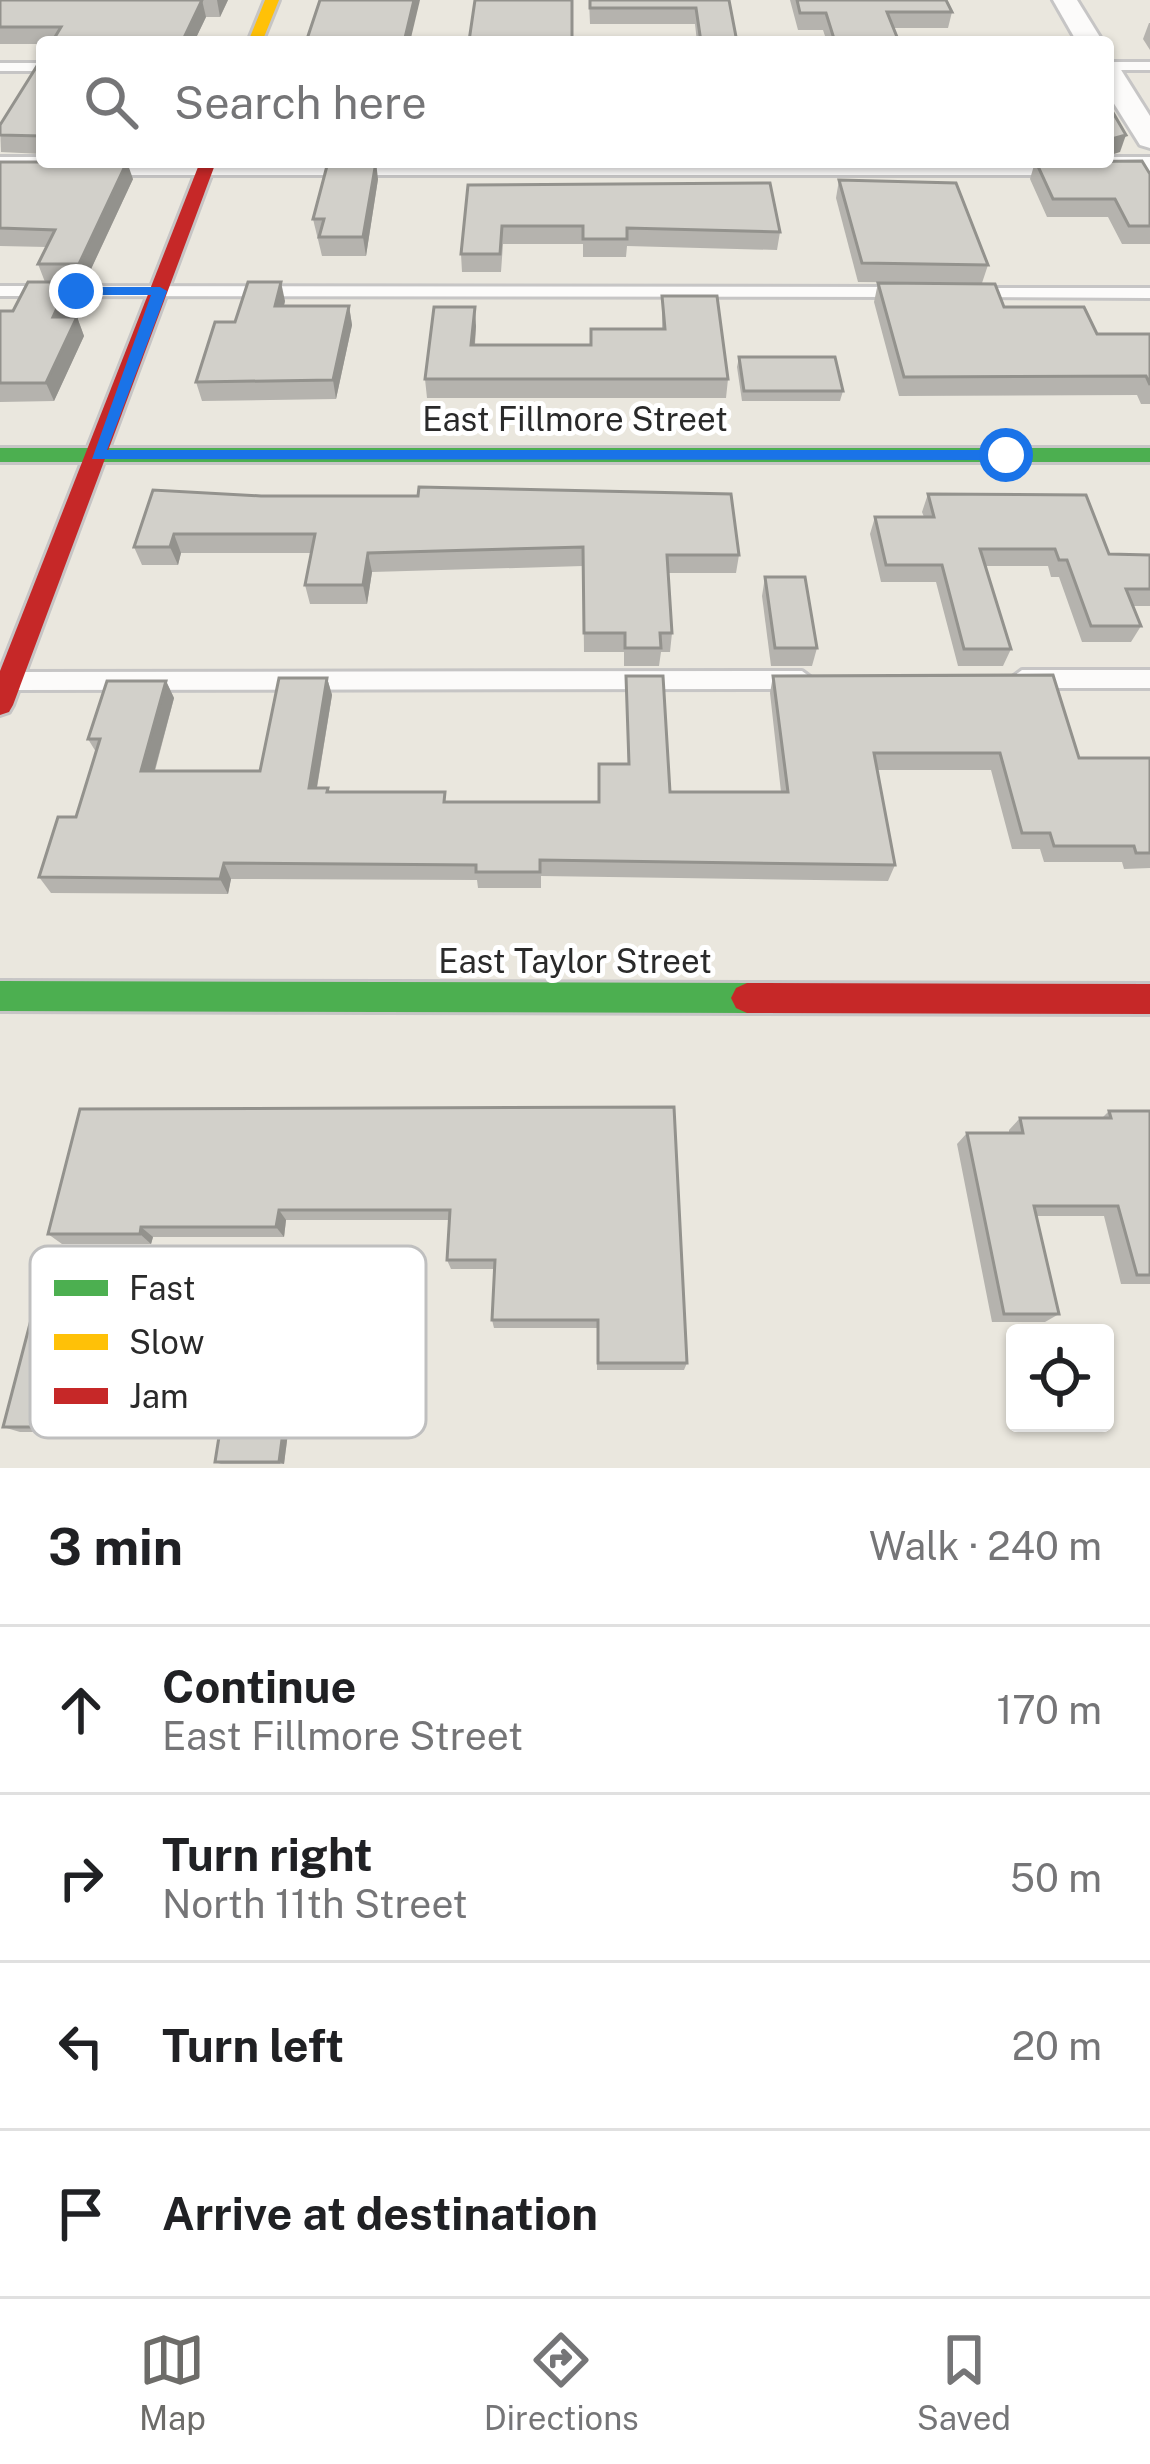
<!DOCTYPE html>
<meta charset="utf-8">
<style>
body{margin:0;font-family:"Public Sans",sans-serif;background:#f2f2f2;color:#202124}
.controls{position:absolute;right:36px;bottom:36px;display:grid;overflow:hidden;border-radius:12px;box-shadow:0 3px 9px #0004}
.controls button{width:108px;height:108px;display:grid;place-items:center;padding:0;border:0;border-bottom:3px solid #e0e0e0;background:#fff;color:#202124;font:60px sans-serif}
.stop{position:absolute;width:36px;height:36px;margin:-27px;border:9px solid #1a73e8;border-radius:50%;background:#fff}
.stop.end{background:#1a73e8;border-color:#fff;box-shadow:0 3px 12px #0008}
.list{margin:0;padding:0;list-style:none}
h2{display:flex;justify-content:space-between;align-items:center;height:156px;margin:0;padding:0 48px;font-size:51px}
h2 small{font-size:39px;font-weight:400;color:#757577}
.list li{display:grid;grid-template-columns:78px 1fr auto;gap:36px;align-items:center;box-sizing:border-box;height:168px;padding:0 48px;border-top:3px solid #e0e0e0}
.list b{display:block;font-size:45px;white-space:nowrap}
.list p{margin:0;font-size:39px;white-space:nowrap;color:#757577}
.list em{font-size:39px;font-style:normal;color:#757577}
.icon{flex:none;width:66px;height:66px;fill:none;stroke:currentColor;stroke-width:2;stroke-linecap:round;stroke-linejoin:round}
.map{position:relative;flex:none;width:1150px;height:1468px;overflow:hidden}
.search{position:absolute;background:#fff;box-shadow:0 3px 9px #0004;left:36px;right:36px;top:36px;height:132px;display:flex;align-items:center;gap:30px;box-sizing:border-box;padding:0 42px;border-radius:12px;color:#757577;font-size:45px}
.sheet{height:828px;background:#fff}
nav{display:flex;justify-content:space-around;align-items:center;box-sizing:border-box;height:168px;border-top:3px solid #e0e0e0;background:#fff;font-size:33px;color:#757577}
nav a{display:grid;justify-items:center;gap:6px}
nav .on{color:#6d6c69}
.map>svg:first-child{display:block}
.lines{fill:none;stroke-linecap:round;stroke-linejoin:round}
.lane-casing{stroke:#c6c5c5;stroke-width:6}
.street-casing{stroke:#c6c5c5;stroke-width:6}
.fast-casing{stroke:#c6c5c5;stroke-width:6}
.slow-casing{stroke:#c6c5c5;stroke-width:6}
.jam-casing{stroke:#c6c5c5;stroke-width:6}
.lane{fill:#fcfbfa;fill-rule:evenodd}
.street{fill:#fcfbfa;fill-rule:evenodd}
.fast{fill:#4caf50;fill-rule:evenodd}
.slow{fill:#ffc107;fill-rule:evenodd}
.jam{fill:#c62828;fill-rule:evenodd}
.wall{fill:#b5b3ae}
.shaded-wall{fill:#93928d}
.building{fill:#d2d0ca;stroke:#93928d;stroke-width:3}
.route{fill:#1a73e8}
.labels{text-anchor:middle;stroke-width:10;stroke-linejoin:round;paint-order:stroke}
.street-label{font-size:33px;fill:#2a2a2a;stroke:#fff}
.key{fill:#fff;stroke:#bfbfbf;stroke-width:3}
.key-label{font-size:33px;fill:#2a2a2a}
</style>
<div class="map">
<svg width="1150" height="1468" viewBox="0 0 1150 1468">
<rect width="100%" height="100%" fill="#eae7de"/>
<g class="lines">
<defs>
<g id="lane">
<rect x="1108" y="62" width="42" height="8"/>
<rect x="0" y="63" width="42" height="8"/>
<polygon points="0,286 904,287 913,292 904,297 0,296"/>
<polygon points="968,288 1150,288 1150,298 962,297 959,293"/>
<polygon points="1022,670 1150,670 1150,688 1022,688 1010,679"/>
<polygon points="802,671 814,680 802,689 0,690 0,672"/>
</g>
<g id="street">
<polygon points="1053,0 1077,0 1103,42 1077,42"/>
<polygon points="1108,63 1118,65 1150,116 1150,148 1140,145 1108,94"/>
<polygon points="0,157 42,157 42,162 1108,162 1108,157 1150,157 1150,175 0,175"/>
</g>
<g id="fast">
<rect x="0" y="448" width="1150" height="14"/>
<polygon points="0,981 747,983 758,988 763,998 758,1008 747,1013 0,1011"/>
</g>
<polygon id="slow" points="265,0 279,0 262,42 248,42"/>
<g id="jam">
<polygon points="200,162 216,162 13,705 9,712 0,715 0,671"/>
<polygon points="747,983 1150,984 1150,1014 747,1013 736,1008 731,998 736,988"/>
</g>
</defs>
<use href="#lane" class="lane-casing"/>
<use href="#street" class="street-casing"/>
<use href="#fast" class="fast-casing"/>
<use href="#slow" class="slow-casing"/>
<use href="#jam" class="jam-casing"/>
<use href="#lane" class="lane"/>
<use href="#street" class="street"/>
<use href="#fast" class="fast"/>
<use href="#slow" class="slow"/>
<use href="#jam" class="jam"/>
</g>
<g class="wall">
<polygon points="0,0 228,0 220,17 206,17 194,42 42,42 42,44 0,44"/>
<polygon points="589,0 729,0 737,42 697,42 695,24 590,24"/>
<polygon points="790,0 946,0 952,12 948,28 893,28 899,42 827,42 823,30 798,30"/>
<polygon points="1149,23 1150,23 1150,50 1143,39"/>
<polygon points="42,58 42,154 1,152 0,125"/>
<polygon points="0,162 133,179 85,282 45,282 38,264 47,247 0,246"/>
<polygon points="1035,162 1150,174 1150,244 1122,244 1108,217 1047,217 1030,179"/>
<polygon points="378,179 366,256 322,256 313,219"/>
<polygon points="839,180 988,265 982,283 858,282 836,198"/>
<polygon points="468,185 780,232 777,250 627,246 626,257 583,257 583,244 503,244 501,272 462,272 461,254"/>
<polygon points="878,283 1004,307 1097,334 1150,334 1150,404 1141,404 1137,395 899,396 874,302"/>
<polygon points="662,296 728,379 726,398 427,398 425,379 476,326 475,345 591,345 662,329"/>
<polygon points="76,301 69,317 77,317 84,336 54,401 0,402 0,311 13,311"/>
<polygon points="285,301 284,306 349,306 352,325 336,399 202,401 196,382 235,322"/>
<polygon points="739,357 843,391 840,401 742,401 737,367"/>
<polygon points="153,490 739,555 736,573 668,573 672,633 670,652 661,652 659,666 624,666 624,652 584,652 583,566 372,572 367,604 310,604 305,585 312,553 181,553 178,565 142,565 134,547"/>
<polygon points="928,494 1109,554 1150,555 1150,606 1133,606 1141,626 1131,642 1082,642 1059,577 1051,577 1048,566 985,566 1011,649 1003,666 958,666 936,582 881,582 870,534 875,517 924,517 922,512"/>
<polygon points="765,577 817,648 812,666 771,666 762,596"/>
<polygon points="626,676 670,792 781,792 770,693 773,676 1079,758 1150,758 1150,868 1124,869 1122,862 1044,862 1040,849 1012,849 991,770 877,770 895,865 888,881 541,876 541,888 478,888 477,880 231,879 228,894 51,893 39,877 76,817 96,752 88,739 166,681 174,698 155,771 260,771 327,678 332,695 317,788 328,788 330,792 447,802 599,802 628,764"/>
<polygon points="674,1107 687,1363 684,1370 597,1370 597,1328 494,1328 492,1320 494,1269 451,1269 447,1260 450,1220 286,1220 284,1237 153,1237 151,1244 62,1244 48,1234"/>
<polygon points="1109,1111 1150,1111 1150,1284 1121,1284 1104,1216 1036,1216 1059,1314 1045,1322 992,1322 957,1144 967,1133 1009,1133 1009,1130 1020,1118 1102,1118"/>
<polygon points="122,1320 98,1432 20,1432 3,1427"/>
<polygon points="299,1346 284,1464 221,1464 215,1462"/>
</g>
<g class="shaded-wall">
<polygon points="202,0 206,17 194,42 182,42"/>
<polygon points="217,0 228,0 220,17"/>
<polygon points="414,0 420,0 410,42 404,42"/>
<polygon points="1126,135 1120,152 1108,156 1110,140"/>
<polygon points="127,162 133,179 85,282 79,264"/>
<polygon points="376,162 378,179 366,256 363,237"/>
<polygon points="69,282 76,301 60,336 53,317"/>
<polygon points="281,282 285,301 279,325 275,306"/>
<polygon points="349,306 352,325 336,399 333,380"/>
<polygon points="475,307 476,326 473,364 471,345"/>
<polygon points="77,317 84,336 54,401 46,383"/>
<polygon points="174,534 181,553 178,565 170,547"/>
<polygon points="368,553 372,572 367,604 363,585"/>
<polygon points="327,678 332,695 314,804 309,788"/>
<polygon points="166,681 174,698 150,787 141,771"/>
<polygon points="224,863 231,879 228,894 220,879"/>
<polygon points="279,1210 286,1220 284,1237 276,1227"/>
<polygon points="141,1227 153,1237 151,1244 140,1234"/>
<polygon points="109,1312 122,1320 98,1432 84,1427"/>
<polygon points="295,1342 299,1346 284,1464 279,1462"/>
</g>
<g class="building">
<polygon points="0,0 202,0 182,42 52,42 61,27 0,27"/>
<polygon points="320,0 414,0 404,42 306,42"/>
<polygon points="475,0 572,0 572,42 469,41"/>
<polygon points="590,0 729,0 737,42 701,42 696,8 590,8"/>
<polygon points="797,0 946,0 952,12 887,12 899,42 835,42 826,13 800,13"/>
<polygon points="42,58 42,136 0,135 0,125"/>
<polygon points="1108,104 1126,135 1108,140"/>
<polygon points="1142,161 1150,174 1150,226 1129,226 1115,199 1053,199 1036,162"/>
<polygon points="0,162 127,162 79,264 38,264 55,230 0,228"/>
<polygon points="328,162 376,162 363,237 319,237 324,219 313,219"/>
<polygon points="839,180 956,183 988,265 862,263"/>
<polygon points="770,183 780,232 627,228 627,239 583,239 583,226 502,226 500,254 461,254 468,185"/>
<polygon points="28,282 69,282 53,317 77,317 46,383 0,383 0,311 13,311"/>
<polygon points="248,282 281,282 275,306 349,306 333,380 196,382 215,322 235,322"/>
<polygon points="878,283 995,284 1004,307 1084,307 1097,334 1150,334 1150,385 1146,376 904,377"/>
<polygon points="662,296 717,296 728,379 425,379 434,307 475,307 471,345 591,345 591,329 665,329"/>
<polygon points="739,357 835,357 843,391 744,391"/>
<polygon points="419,487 731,494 739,555 667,555 672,633 660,633 661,648 625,648 625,633 584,633 583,547 368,553 363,585 305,585 315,534 174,534 170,547 134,547 153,490 261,496 418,496"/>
<polygon points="928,494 1086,495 1109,554 1150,555 1150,589 1126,589 1141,626 1091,626 1067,560 1059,560 1055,549 980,549 1011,649 964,649 942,565 886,565 875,517 934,517"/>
<polygon points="765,577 805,577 817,648 775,648"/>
<polygon points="1053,675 1079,758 1150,758 1150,853 1136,853 1134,846 1054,846 1050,833 1022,833 1000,753 874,753 895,865 540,860 540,872 476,872 476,865 224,863 220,879 39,877 58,817 76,817 100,739 88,739 107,681 166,681 141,771 260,771 279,678 327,678 309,788 328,788 327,792 445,792 444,802 599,802 599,764 629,764 626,676 663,676 670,792 788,792 773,676"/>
<polygon points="674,1107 687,1363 598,1363 598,1320 492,1320 495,1260 447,1260 450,1210 279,1210 276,1227 141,1227 140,1234 48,1234 80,1109"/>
<polygon points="1109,1111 1150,1111 1150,1275 1137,1275 1118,1206 1034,1206 1059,1314 1004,1314 967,1133 1023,1133 1020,1118 1111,1118"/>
<polygon points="33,1312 109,1312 84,1427 3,1427"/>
<polygon points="234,1342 295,1342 279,1462 215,1462"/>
</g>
<polygon class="route" points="160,287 167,291 107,450 1006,450 1014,455 1006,460 92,459 151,295 76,295 69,291 76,287"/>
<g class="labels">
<g class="street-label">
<text x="575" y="431">East Fillmore Street</text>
<text x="575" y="973">East Taylor Street</text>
</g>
</g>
<rect x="30" y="1246" width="396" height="192" rx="18" class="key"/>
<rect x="54" y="1280" width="54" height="16" fill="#4caf50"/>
<rect x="54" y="1334" width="54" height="16" fill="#ffc107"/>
<rect x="54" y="1388" width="54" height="16" fill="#c62828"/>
<g class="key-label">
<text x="129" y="1300">Fast</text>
<text x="129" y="1354">Slow</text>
<text x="129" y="1408">Jam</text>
</g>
</svg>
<div class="controls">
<button><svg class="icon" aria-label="locate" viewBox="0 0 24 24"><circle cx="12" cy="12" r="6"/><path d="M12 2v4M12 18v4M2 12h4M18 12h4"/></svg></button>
</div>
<div class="stop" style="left:1006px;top:455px"></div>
<div class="stop end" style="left:76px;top:291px"></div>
<div class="search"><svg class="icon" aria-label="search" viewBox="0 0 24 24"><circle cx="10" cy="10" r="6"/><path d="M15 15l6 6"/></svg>Search here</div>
</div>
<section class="sheet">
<h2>3 min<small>Walk · 240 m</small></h2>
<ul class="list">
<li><svg class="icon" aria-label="ahead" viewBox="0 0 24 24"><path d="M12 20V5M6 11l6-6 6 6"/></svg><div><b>Continue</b><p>East Fillmore Street</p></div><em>170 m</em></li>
<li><svg class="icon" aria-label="right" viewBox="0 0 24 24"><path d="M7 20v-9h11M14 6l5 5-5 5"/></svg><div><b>Turn right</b><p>North 11th Street</p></div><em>50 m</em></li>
<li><svg class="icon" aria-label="left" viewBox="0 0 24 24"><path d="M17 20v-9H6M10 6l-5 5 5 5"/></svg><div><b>Turn left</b></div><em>20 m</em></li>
<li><svg class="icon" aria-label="arrive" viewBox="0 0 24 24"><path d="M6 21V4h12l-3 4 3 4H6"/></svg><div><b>Arrive at destination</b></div></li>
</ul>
</section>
<nav>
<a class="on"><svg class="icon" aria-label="map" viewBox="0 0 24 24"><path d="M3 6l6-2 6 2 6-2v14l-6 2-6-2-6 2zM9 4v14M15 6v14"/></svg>Map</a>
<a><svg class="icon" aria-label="directions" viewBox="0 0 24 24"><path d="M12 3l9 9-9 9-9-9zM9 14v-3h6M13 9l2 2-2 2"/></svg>Directions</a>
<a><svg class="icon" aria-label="saved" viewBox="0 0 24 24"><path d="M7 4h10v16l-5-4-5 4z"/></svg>Saved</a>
</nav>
